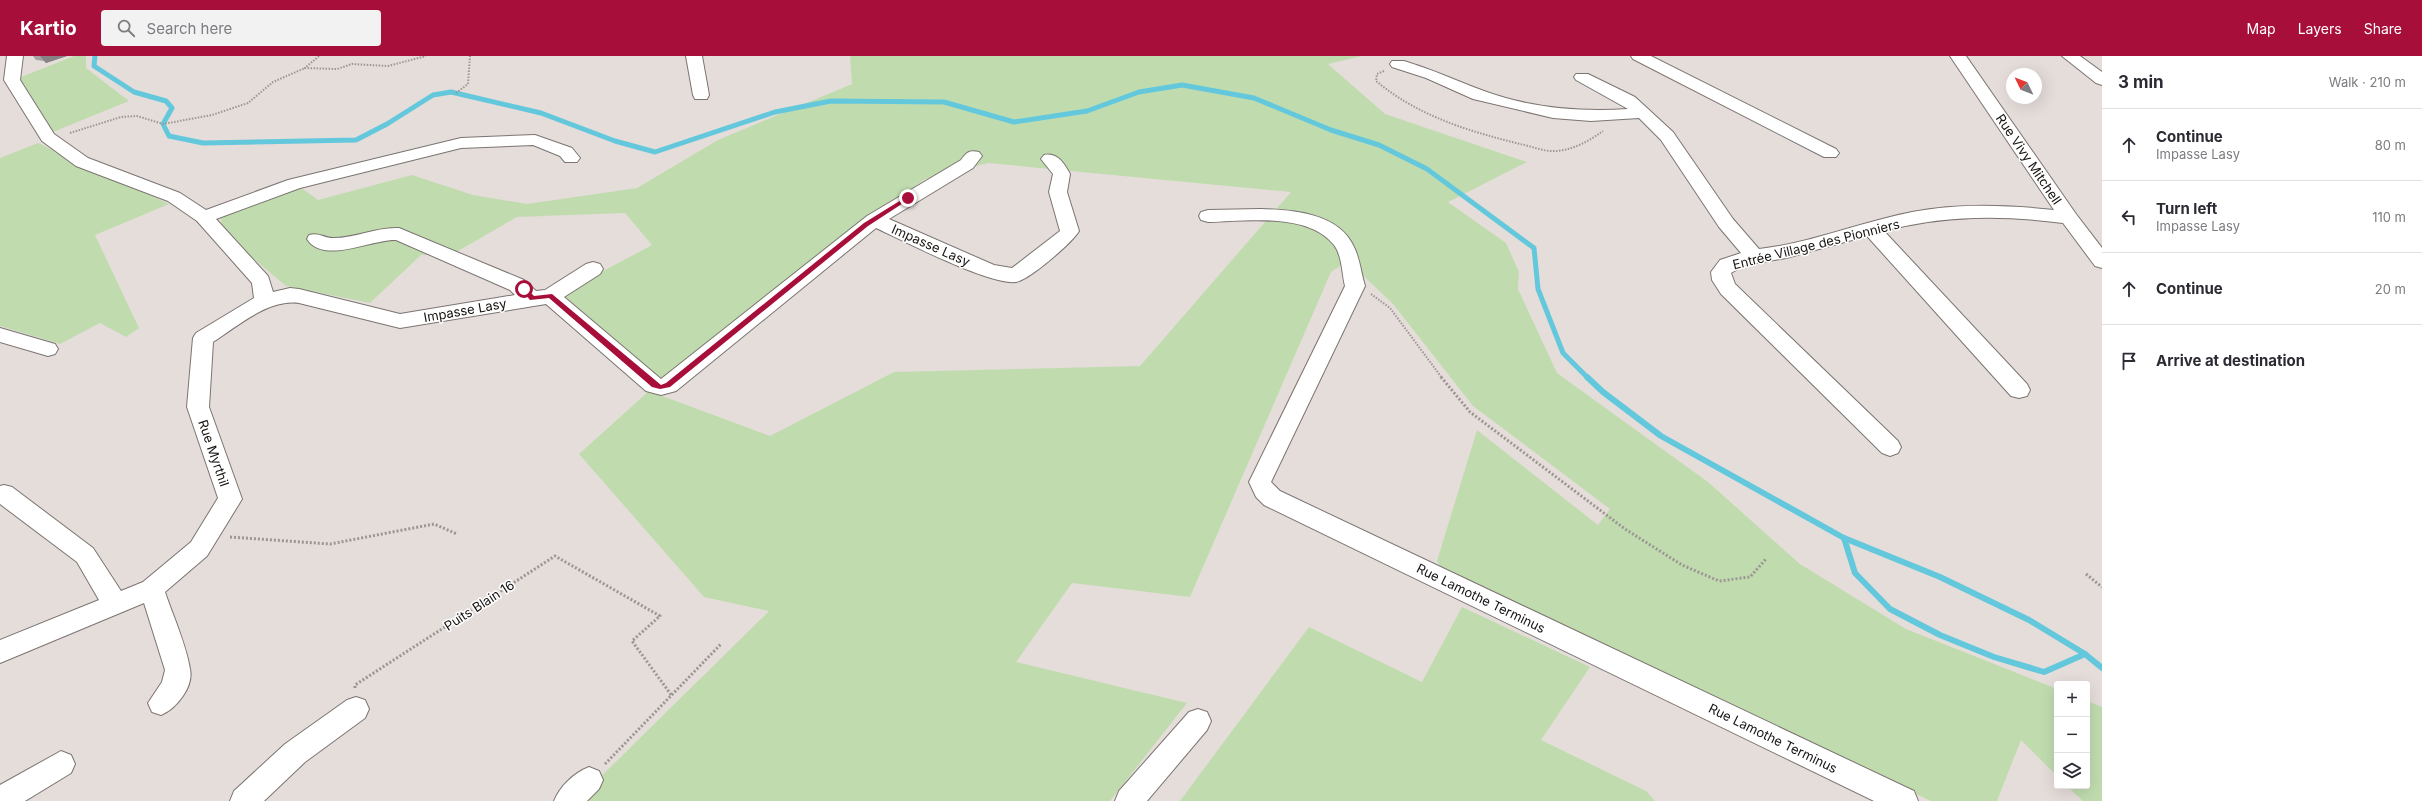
<!DOCTYPE html>
<meta charset="utf-8">
<style>
body{margin:0;font-family:Inter,sans-serif;background:#f2f2f3;color:#2b2b33}
.controls{position:absolute;right:12px;bottom:12px;display:grid;overflow:hidden;border-radius:4px;box-shadow:0 4px 16px #0002}
.controls button{width:36px;height:36px;display:grid;place-items:center;padding:0;border:0;border-bottom:1px solid #e1e1e2;background:#fff;color:#2b2b33;font:20px sans-serif}
.compass{position:absolute;left:2006px;top:12px;width:36px;height:36px;border-radius:50%;background:#fff;box-shadow:0 4px 16px #0002;rotate:313deg}
.stop{position:absolute;width:12px;height:12px;margin:-9px;border:3px solid #a70e3a;border-radius:50%;background:#fff}
.stop.end{background:#a70e3a;border-color:#fff;box-shadow:0 1px 4px #0008}
.list{margin:0;padding:0;list-style:none}
h2{display:flex;justify-content:space-between;align-items:center;height:52px;margin:0;padding:0 16px;font-size:17px}
h2 small{font-size:13px;font-weight:400;color:#7c7c81}
.list li{display:grid;grid-template-columns:26px 1fr auto;gap:12px;align-items:center;box-sizing:border-box;height:72px;padding:0 16px;border-top:1px solid #e1e1e2}
.list b{display:block;font-size:15px;white-space:nowrap}
.list p{margin:0;font-size:13px;white-space:nowrap;color:#7c7c81}
.list em{font-size:13px;font-style:normal;color:#7c7c81}
.icon{flex:none;width:22px;height:22px;fill:none;stroke:currentColor;stroke-width:2;stroke-linecap:round;stroke-linejoin:round}
.map{position:relative;flex:none;width:2102px;height:745px;overflow:hidden}
header{display:flex;align-items:center;gap:24px;box-sizing:border-box;height:56px;padding:0 20px;background:#a70e3a;color:#fff}
header strong{font-size:19px}
nav{display:flex;gap:22px;margin-inline-start:auto;font-size:14px}
.search{width:280px;height:36px;background:#f2f2f3;display:flex;align-items:center;gap:10px;box-sizing:border-box;padding:0 14px;border-radius:4px;color:#7c7c81;font-size:15px}
main{display:flex}
aside{flex:1;background:#fff}
.map>svg:first-child{display:block}
.green{fill:#c0dcaf}
.lines{fill:none;stroke-linecap:round;stroke-linejoin:round}
.stream-far1{stroke:#64c8dd;stroke-width:5}
.stream{stroke:#64c8dd;stroke-width:6}
.minor-casing{stroke:#7b7471;stroke-width:2}
.path-far1{stroke:#9c9693;stroke-width:2;stroke-dasharray:1.5 1.5;stroke-linecap:butt}
.path{stroke:#9c9693;stroke-width:3;stroke-dasharray:2 2;stroke-linecap:butt}
.minor{fill:#fff;fill-rule:evenodd}
.wall{fill:#a7a0a4}
.shaded-wall{fill:#888286}
.route{fill:#a70e3a}
.labels{text-anchor:middle;stroke-width:3;stroke-linejoin:round;paint-order:stroke}
.street-label{font-size:13px;fill:#161311;stroke:#fff}
</style>
<header>
<strong>Kartio</strong>
<div class="search"><svg class="icon" aria-label="search" viewBox="0 0 24 24"><circle cx="10" cy="10" r="6"/><path d="M15 15l6 6"/></svg>Search here</div>
<nav><a>Map</a><a>Layers</a><a>Share</a></nav>
</header>
<main>
<div class="map">
<svg width="2102" height="745" viewBox="0 0 2102 745">
<rect width="100%" height="100%" fill="#e5ddd9"/>
<g class="green">
<polygon points="74,0 86,0 86,12 129,45 53,76 16,23"/>
<polygon points="850,0 1362,0 1328,8 1385,58 1527,106 1448,146 1506,187 1519,216 1518,233 1557,317 1708,426 1800,508 1906,573 2057,633 2057,720 2021,684 1997,745 1931,745 1445,520 1437,505 1477,374 1598,469 1610,453 1473,350 1393,248 1348,205 1331,216 1190,541 1072,527 1016,606 1187,647 1110,745 576,745 769,555 704,541 579,398 649,335 770,380 894,316 1140,310 1291,136 988,107 925,123 824,196 664,322 653,321 558,239 652,189 625,157 517,161 453,198 421,199 370,247 286,230 224,178 220,158 299,130 318,144 412,119 473,139 527,148 637,132 718,84 852,28"/>
<polygon points="38,87 169,148 95,179 139,272 126,281 100,267 60,288 0,270 0,102"/>
<polygon points="1462,551 1590,611 1541,684 1646,735 1655,745 1180,745 1309,571 1422,626"/>
<polygon points="2087,645 2102,651 2102,745 2083,745 2067,730 2087,730"/>
</g>
<g class="lines">
<polyline class="stream-far1" points="95,0 94,10 134,36 166,45 172,52 163,68 169,80 203,87 356,84 387,68 433,39 451,36 541,57 615,85 655,96 775,56 831,45 944,46 1014,66 1087,55 1139,36 1182,29 1254,42 1331,74 1379,89 1427,113 1534,192 1538,233 1563,297 1588,322"/>
<g class="stream">
<polyline points="1587,321 1603,336 1661,380 1844,482 1940,521 2029,564 2085,598 2102,612"/>
<polyline points="1844,482 1855,517 1890,553 1940,579 1994,601 2044,616 2085,598"/>
</g>
<defs>
<g id="minor">
<path d="M7,0H23L20,24L54,78L88,102L180,137L206,154L288,124L461,82L535,79L572,92L580,102L577,106H565L560,100L533,89L461,92L300,132L216,163L268,220L273,236L290,232L299,233L400,258L515,239L510,234L396,184C372,183 323,209 307,183L309,179C319,176 324,182 333,182C356,182 376,171 399,172L524,224L536,235L545,234L586,208L593,206L600,208L603,213L600,218L564,241L661,323L867,160L961,104C967,96 969,94 979,96L982,100L973,112L889,163L994,209L1012,212L1060,175L1049,136L1053,118L1041,103L1044,99C1057,96 1064,107 1070,118L1067,136L1079,175C1072,187 1029,224 1016,226C989,229 904,185 876,172L676,335L661,339L646,335L546,248L400,272L299,247C268,243 238,270 213,286L209,351L242,443L207,500L165,536C173,560 186,588 190,613C194,631 176,653 161,659L152,656L148,647L162,626L165,614L144,547L0,607V584L99,544L77,506L0,448V430L4,429L12,431L93,492L121,535L143,526L191,486L218,442L187,351L193,282L196,277L254,242L252,227L197,165L168,145L76,110L42,85L4,24Z"/>
<polygon points="686,0 702,0 709,39 707,43 695,43 693,39"/>
<polygon points="1631,0 1651,0 1836,93 1839,97 1836,101 1824,101 1633,3"/>
<path d="M1950,0H1966L2076,158L2102,192V212L2095,210L2063,167C2002,159 1944,159 1884,175L2027,328L2030,334L2027,340L2019,342L2011,340L1867,180L1786,202L1745,209L1731,217L1735,228L1898,385L1901,391L1898,397L1890,400L1882,397L1721,238L1712,224L1711,216L1720,204L1741,197L1719,171L1661,84L1639,62L1591,65L1553,62L1473,43L1426,22L1392,11L1390,8L1392,5H1404C1431,13 1457,25 1484,35C1530,52 1579,56 1628,53L1576,24L1574,21L1576,18H1588L1635,41L1673,76L1733,163L1759,193C1811,187 1861,166 1912,156C1960,147 2006,149 2054,154Z"/>
<polygon points="2062,0 2080,0 2102,16 2102,29 2096,27"/>
<path d="M1261,153C1293,154 1339,157 1354,191C1360,203 1361,217 1365,230L1271,426L1280,435L1914,735L1918,745H1874L1264,449L1256,441L1249,426L1345,230C1342,218 1342,199 1334,189C1308,156 1245,165 1208,166L1201,164L1199,160L1201,156L1208,154Z"/>
<polygon points="0,272 55,288 58,293 55,298 48,300 0,286"/>
<polygon points="356,641 365,644 369,653 365,662 305,706 264,745 230,745 234,735 285,688 347,644"/>
<polygon points="1198,653 1207,656 1211,665 1207,674 1147,745 1115,745 1119,735 1189,656"/>
<polygon points="61,695 71,699 75,708 71,717 25,745 0,745 0,729"/>
<path d="M589,711L599,715L603,724L599,733L587,745H554C560,730 574,717 589,711Z"/>
</g>
</defs>
<use href="#minor" class="minor-casing"/>
<g class="path-far1">
<polyline points="319,0 305,12 337,13 352,8 388,10 426,0"/>
<path d="M1384,15L1377,18L1376,25C1418,60 1468,75 1520,88C1531,90 1544,96 1556,95C1573,94 1589,85 1603,75"/>
<polyline points="456,37 468,28 470,0"/>
<polyline points="70,77 121,61 137,60 163,68 212,59 248,47 273,26 305,12"/>
<polyline points="1371,238 1390,252 1442,322"/>
</g>
<g class="path">
<polyline points="1441,321 1470,356 1625,473 1682,509 1719,525 1750,521 1766,503"/>
<polyline points="230,481 330,488 434,468 457,478"/>
<polyline points="2086,518 2102,531"/>
<polyline points="355,632 355,629 555,500 660,560 632,585 672,640"/>
<polyline points="605,708 721,588"/>
</g>
<use href="#minor" class="minor"/>
</g>
<polygon class="wall" points="33,0 67,0 46,7 44,5 36,4"/>
<polygon class="shaded-wall" points="40,0 67,0 46,7"/>
<polygon class="route" points="906,141 911,142 868,170 670,331 660,333 652,331 549,242 530,244 521,233 526,232 534,240 552,238 661,329 666,327 864,167"/>
<g class="labels">
<g class="street-label">
<text transform="translate(2029 103) rotate(56)" y="5">Rue Vivy Mitchell</text>
<text transform="translate(1816 188) rotate(-14)" y="5">Entrée Village des Pionniers</text>
<text transform="translate(931 189) rotate(24)" y="5">Impasse Lasy</text>
<text transform="translate(465 254) rotate(-10)" y="5">Impasse Lasy</text>
<text transform="translate(214 397) rotate(71)" y="5">Rue Myrthil</text>
<text transform="translate(1481 542) rotate(26)" y="5">Rue Lamothe Terminus</text>
<text transform="translate(479 549) rotate(-33)" y="5">Puits Blain 16</text>
<text transform="translate(1773 682) rotate(26)" y="5">Rue Lamothe Terminus</text>
</g>
</g>
</svg>
<div class="controls">
<button>+</button>
<button>−</button>
<button><svg class="icon" aria-label="layers" viewBox="0 0 24 24"><path d="M12 4l9 5-9 5-9-5zM3 14l9 5 9-5"/></svg></button>
</div>
<svg class="compass" viewBox="-18 -18 36 36"><path d="M0-13l5 13h-10z" fill="#e53935"/><path d="M0 13l5-13h-10z" fill="#7c7c81"/></svg>
<div class="stop" style="left:524px;top:233px"></div>
<div class="stop end" style="left:908px;top:142px"></div>
</div>
<aside>
<h2>3 min<small>Walk · 210 m</small></h2>
<ul class="list">
<li><svg class="icon" aria-label="ahead" viewBox="0 0 24 24"><path d="M12 20V5M6 11l6-6 6 6"/></svg><div><b>Continue</b><p>Impasse Lasy</p></div><em>80 m</em></li>
<li><svg class="icon" aria-label="left" viewBox="0 0 24 24"><path d="M17 20v-9H6M10 6l-5 5 5 5"/></svg><div><b>Turn left</b><p>Impasse Lasy</p></div><em>110 m</em></li>
<li><svg class="icon" aria-label="ahead" viewBox="0 0 24 24"><path d="M12 20V5M6 11l6-6 6 6"/></svg><div><b>Continue</b></div><em>20 m</em></li>
<li><svg class="icon" aria-label="arrive" viewBox="0 0 24 24"><path d="M6 21V4h12l-3 4 3 4H6"/></svg><div><b>Arrive at destination</b></div></li>
</ul>
</aside>
</main>
